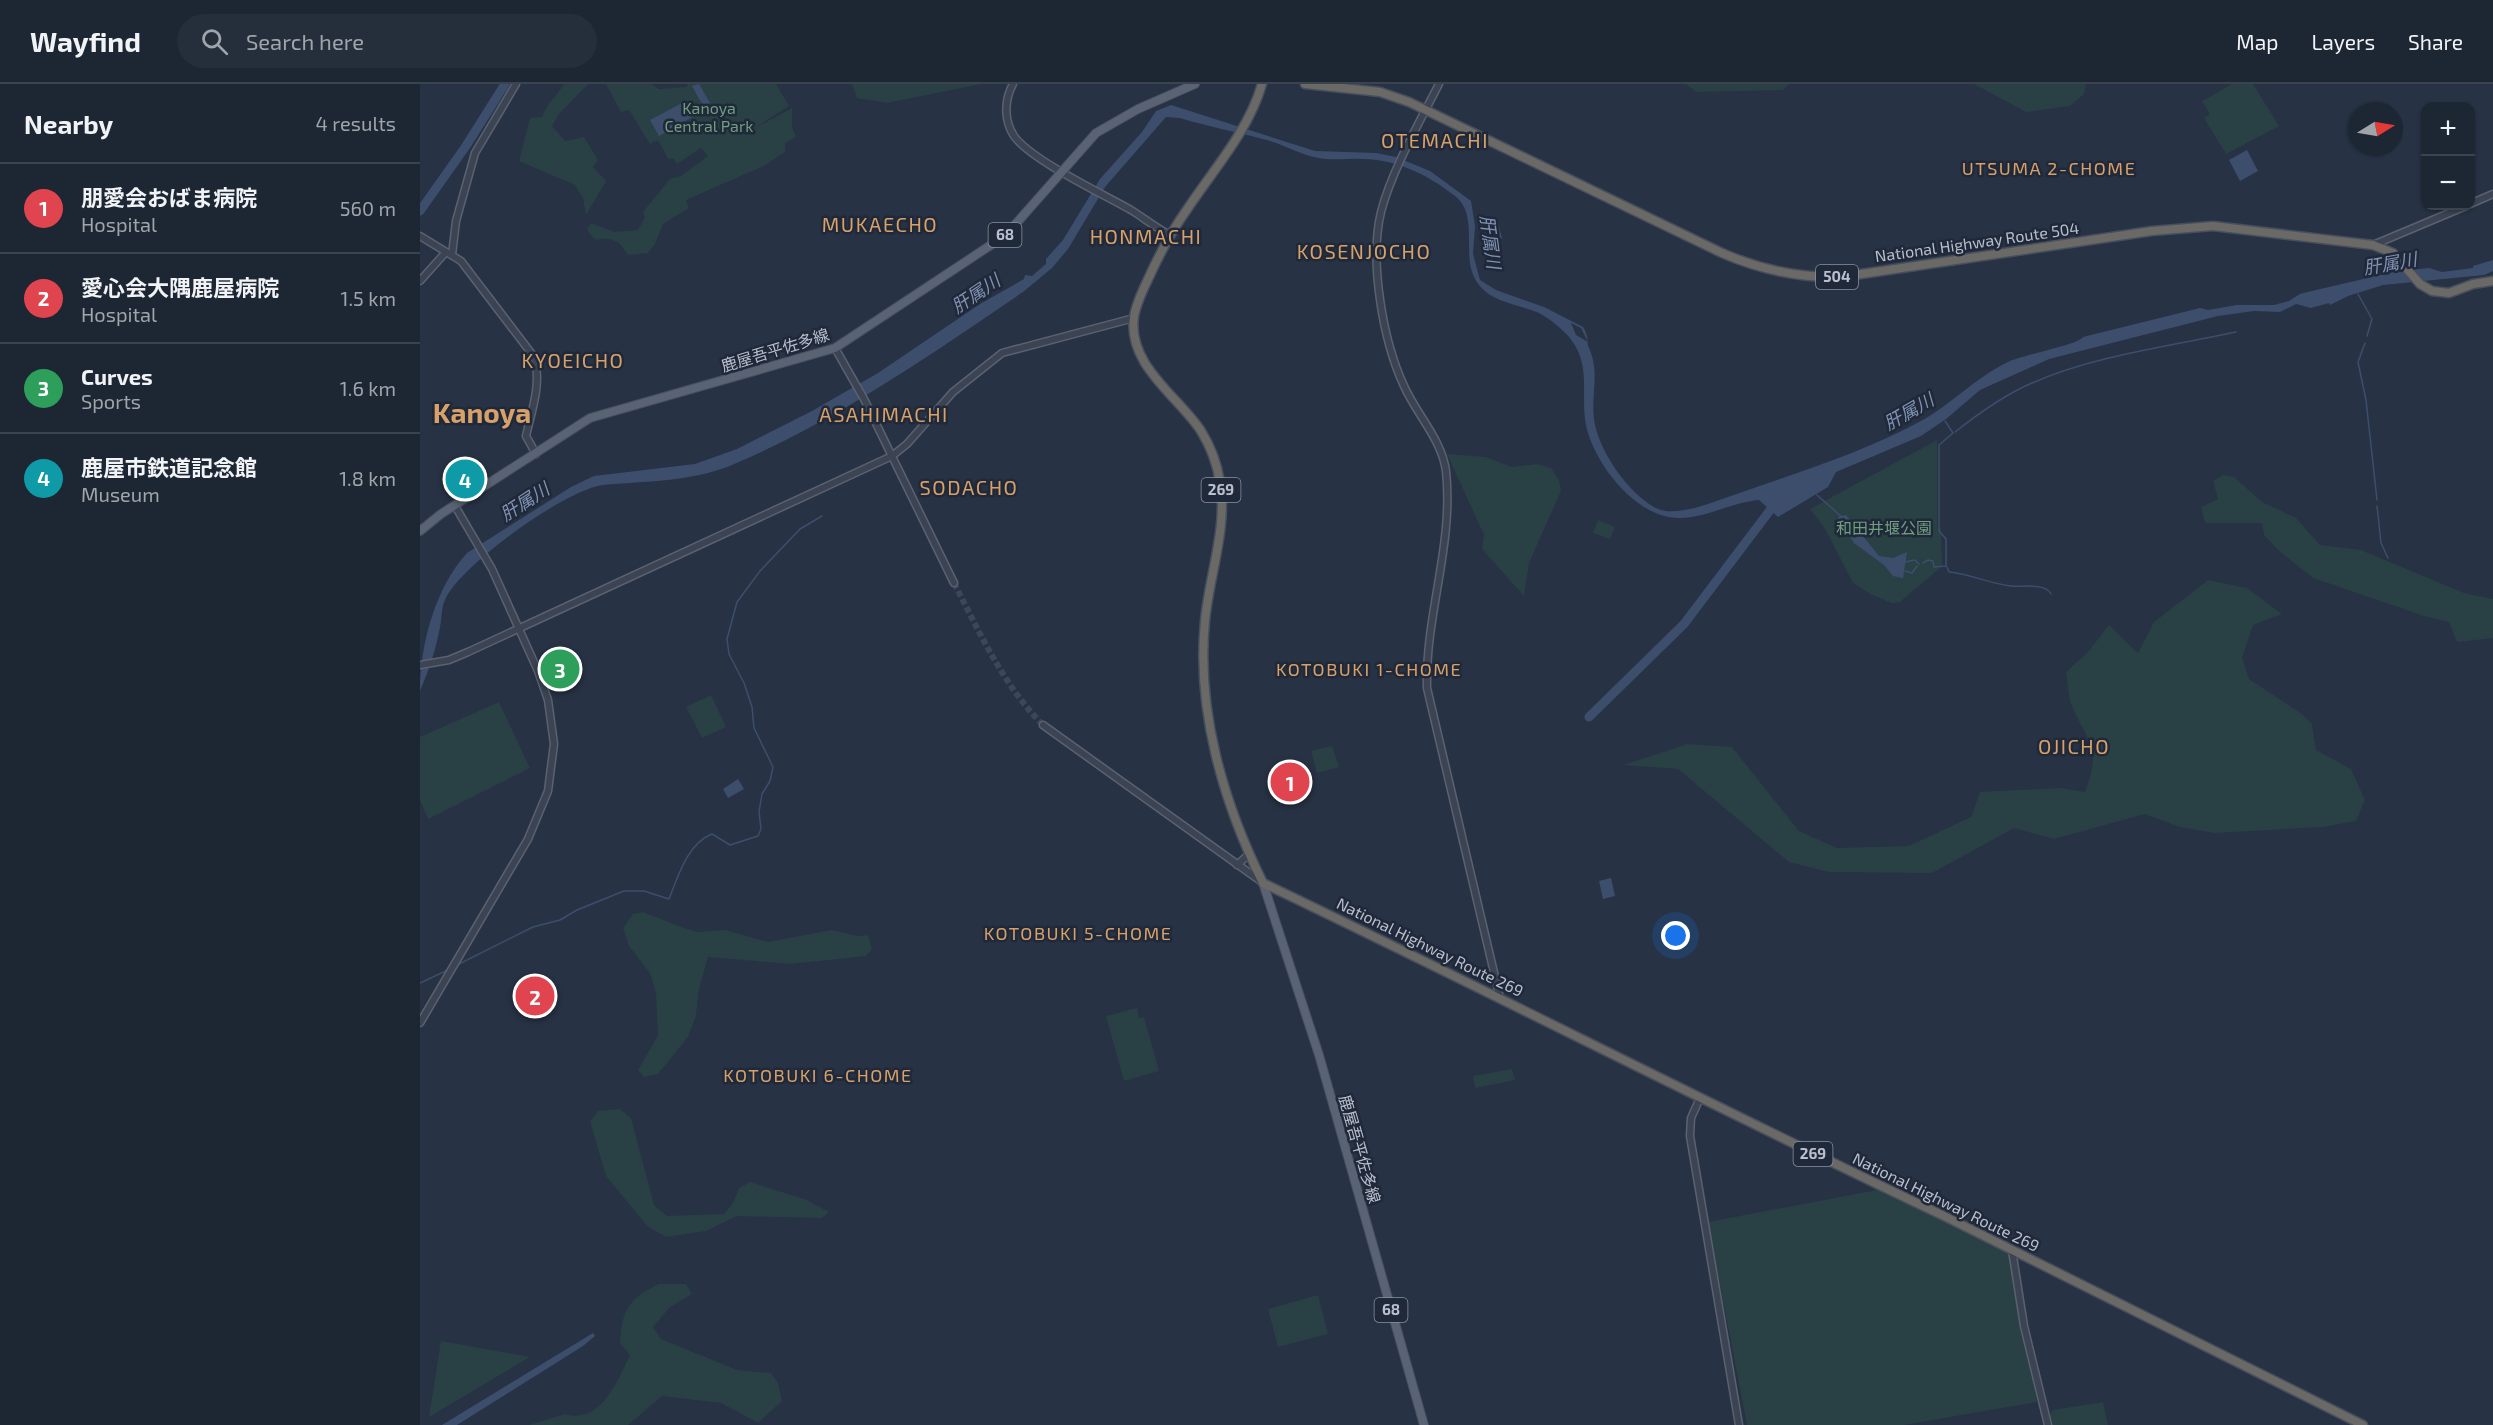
<!DOCTYPE html>
<meta charset="utf-8">
<style>
body{margin:0;font-family:"Exo 2","Noto Sans JP",sans-serif;background:#252e3b;color:#f1f3f6}
.controls{position:absolute;right:18px;top:18px;display:grid;overflow:hidden;border-radius:12px;box-shadow:0 2px 4px #0004}
.controls button{width:54px;height:54px;display:grid;place-items:center;padding:0;border:0;border-bottom:2px solid #3b434e;background:#1d2633;color:#f1f3f6;font:30px sans-serif}
.compass{position:absolute;left:1929px;top:18px;width:54px;height:54px;border-radius:50%;background:#1d2633;box-shadow:0 2px 4px #0004;rotate:79deg}
.you{position:absolute;left:1256px;top:852px;width:21px;height:21px;margin:-15px;border:4px solid #fff;border-radius:50%;background:#1a73e8;box-shadow:0 0 0 9px #1a73e833}
.badge{display:grid;place-items:center;width:39px;height:39px;border-radius:50%;background:#92b3f9;color:#fff;font-size:20px;font-weight:700}
.pin{position:absolute;translate:-50% -50%;border:3px solid #fff;box-shadow:0 2px 6px #0006}
.list{margin:0;padding:0;list-style:none}
h2{display:flex;justify-content:space-between;align-items:center;height:78px;margin:0;padding:0 24px;font-size:26px}
h2 small{font-size:20px;font-weight:400;color:#a0a5ac}
.list li{display:grid;grid-template-columns:39px 1fr auto;gap:18px;align-items:center;box-sizing:border-box;height:90px;padding:0 24px;border-top:2px solid #3b434e}
.list b{display:block;font-size:22px;white-space:nowrap}
.list p{margin:0;font-size:20px;white-space:nowrap;color:#a0a5ac}
.list em{font-size:20px;font-style:normal;color:#a0a5ac}
.icon{flex:none;width:33px;height:33px;fill:none;stroke:currentColor;stroke-width:2;stroke-linecap:round;stroke-linejoin:round}
.map{position:relative;flex:none;width:2073px;height:1341px;overflow:hidden}
header{display:flex;align-items:center;gap:36px;box-sizing:border-box;height:84px;padding:0 30px;background:#1d2633;border-bottom:2px solid #3b434e}
header strong{font-size:28px}
nav{display:flex;gap:33px;margin-inline-start:auto;font-size:21px}
.search{width:420px;height:54px;background:#252e3b;display:flex;align-items:center;gap:15px;box-sizing:border-box;padding:0 21px;border-radius:33px;color:#a0a5ac;font-size:22px}
main{display:flex}
aside{flex:1;background:#1d2633}
.map>svg:first-child{display:block}
.green{fill:#294045}
.water{fill:#3d4e6d;fill-rule:evenodd}
.lines{fill:none;stroke-linecap:round;stroke-linejoin:round}
.stream{stroke:#3d4e6d;stroke-width:1.5}
.river{stroke:#3d4e6d;stroke-width:9}
.tertiary-tunnel{stroke:#3d4759;stroke-width:6;stroke-dasharray:6 3;stroke-linecap:butt}
.tertiary-casing{stroke:#5a6271;stroke-width:9}
.primary-casing{stroke:#454d5d;stroke-width:10}
.trunk-casing{stroke:#464f5e;stroke-width:11}
.tertiary{stroke:#3c4454;stroke-width:6}
.primary{stroke:#5a6373;stroke-width:8}
.trunk{stroke:#6a6966;stroke-width:8}
.labels{text-anchor:middle;stroke-width:5;stroke-linejoin:round;paint-order:stroke}
.shield{fill:#202939;stroke:#8b92a1;stroke-width:1.5}
.shield-label{font-size:15px;font-weight:bold;fill:#b9bfcd}
.park-label{font-size:16px;fill:#709e7e;stroke:#202939}
.street-label{font-size:16px;fill:#b9bfcd;stroke:#202939}
.neighbourhood-label{font-size:18px;letter-spacing:1.5px;fill:#d8a169;stroke:#202939}
.water-label{font-size:18px;font-style:italic;fill:#8093b4;stroke:#202939}
.quarter-label{font-size:20px;letter-spacing:1.5px;fill:#d8a169;stroke:#202939}
.town-label{font-size:28px;font-weight:bold;fill:#d8a169;stroke:#202939}
</style>
<header>
<strong>Wayfind</strong>
<div class="search"><svg class="icon" aria-label="search" viewBox="0 0 24 24"><circle cx="10" cy="10" r="6"/><path d="M15 15l6 6"/></svg>Search here</div>
<nav><a>Map</a><a>Layers</a><a>Share</a></nav>
</header>
<main>
<aside>
<h2>Nearby<small>4 results</small></h2>
<ul class="list">
<li><span class="badge" style="background:#e0444e">1</span><div><b>朋愛会おばま病院</b><p>Hospital</p></div><em>560 m</em></li>
<li><span class="badge" style="background:#e0444e">2</span><div><b>愛心会大隅鹿屋病院</b><p>Hospital</p></div><em>1.5 km</em></li>
<li><span class="badge" style="background:#2e9e5b">3</span><div><b>Curves</b><p>Sports</p></div><em>1.6 km</em></li>
<li><span class="badge" style="background:#0f9aa8">4</span><div><b>鹿屋市鉄道記念館</b><p>Museum</p></div><em>1.8 km</em></li>
</ul>
</aside>
<div class="map">
<svg width="2073" height="1341" viewBox="0 0 2073 1341">
<rect width="100%" height="100%" fill="#273244"/>
<g class="green">
<path d="M144,0H168L139,30L132,42L145,57L164,53L178,76L173,83L186,97L166,131L163,114L155,101L99,77L110,34L122,33C127,19 136,13 144,0Z"/>
<path d="M186,0H231L239,5L266,3L268,0H356L369,22L333,45L372,24V43L376,53L365,59V68L344,82L266,116L269,124L243,140L235,160L228,169L208,171C204,166 201,159 195,157C180,150 177,164 167,145L171,139L194,148L218,146L225,133L223,128L250,95L261,92L288,72L281,64L257,80L253,74L248,75L238,56L230,60L209,26L201,28Z"/>
<polygon points="432,0 561,0 467,19 437,14"/>
<polygon points="1266,0 1369,0 1363,6 1276,8"/>
<polygon points="1554,0 1666,0 1664,10 1650,22 1606,28"/>
<polygon points="1812,0 1833,0 1859,42 1806,70 1784,34 1790,30 1782,17"/>
<polygon points="1517,356 1517,445 1521,445 1522,482 1480,518 1472,519 1450,510 1433,499 1404,443 1390,425"/>
<polygon points="1027,370 1066,373 1092,383 1117,380 1131,384 1139,396 1141,407 1109,479 1104,512 1062,465 1064,451"/>
<polygon points="1803,391 1814,393 1842,418 1876,434 1900,461 1941,466 2044,509 2073,515 2073,554 2037,558 2029,538 2004,532 1893,494 1859,467 1844,451 1842,439 1785,439 1781,423 1798,415 1793,397"/>
<polygon points="1178,436 1195,443 1190,455 1173,449"/>
<path d="M1788,496L1827,504L1862,530L1833,541L1822,574L1829,595L1882,630L1892,640L1896,666L1931,685L1945,716L1936,737L1903,743L1795,749L1760,743L1725,730L1634,755L1594,744L1512,789L1409,788L1369,778L1258,685L1203,681L1268,660L1312,663L1379,747L1417,764L1489,762L1551,733L1560,708L1640,704L1665,708C1681,664 1671,663 1653,625C1648,615 1648,600 1646,588L1667,569L1689,541L1718,569L1734,538Z"/>
<polygon points="291,611 306,643 282,654 266,623"/>
<polygon points="79,618 110,684 8,735 0,716 0,653"/>
<polygon points="912,662 919,683 897,689 891,667"/>
<polygon points="223,828 264,844 278,848 305,846 348,858 411,846 438,852 448,851 452,865 446,872 370,880 288,873 278,909 276,932 268,953 238,990 224,993 218,986 238,951 236,909 230,889 209,862 203,844 213,830"/>
<polygon points="717,924 719,934 724,933 739,987 704,997 686,932"/>
<polygon points="1092,985 1095,996 1055,1004 1053,992"/>
<polygon points="200,1025 211,1034 234,1121 247,1132 304,1130 313,1119 319,1104 330,1098 387,1116 409,1128 402,1134 317,1132 286,1147 246,1153 228,1143 186,1092 170,1037 178,1027"/>
<polygon points="1457,1106 1590,1168 1617,1318 1484,1341 1327,1341 1288,1138"/>
<path d="M239,1200H266L272,1210L250,1223L233,1243L241,1255L317,1286L351,1289L358,1299L362,1317L338,1339L301,1319L242,1312L208,1341H109L145,1330C181,1341 198,1295 210,1271L200,1259C202,1227 208,1214 239,1200Z"/>
<polygon points="898,1211 908,1250 858,1263 848,1225"/>
<polygon points="21,1257 110,1273 9,1333"/>
<polygon points="1683,1318 1688,1341 1632,1341 1630,1330 1633,1326"/>
</g>
<g class="water">
<polygon points="279,0 290,19 283,22 272,2"/>
<polygon points="266,17 274,32 239,52 230,36"/>
<path d="M751,21L895,67L956,69L976,73L1010,87L1051,117L1055,142L1053,170L1060,196L1076,206L1124,223L1163,243C1170,254 1166,259 1169,264C1180,288 1171,309 1174,335C1178,367 1210,412 1238,425C1252,431 1275,424 1288,420C1359,394 1435,373 1501,337C1532,320 1556,293 1588,278C1602,271 1661,260 1663,253L1780,224L1788,226L1817,221H1854L1869,217L1880,210L1896,206L1978,187L2009,184L2022,188L2053,184V182L2073,176V187L2064,191L1963,201L1928,212L1910,221L1909,219L1891,224L1876,220L1860,228L1834,227L1798,232L1629,275L1560,306L1526,335L1501,352L1416,388L1408,403L1358,433L1339,416C1312,418 1287,434 1260,434C1217,435 1174,380 1166,341C1160,310 1172,282 1150,254C1142,245 1129,234 1119,229C1096,219 1067,219 1054,193C1042,168 1059,131 1035,112C1008,91 978,76 944,75C930,74 913,77 899,74C881,71 865,61 847,56C818,48 789,43 760,34L746,33L685,103L648,165L632,184L603,208C510,271 416,337 312,381C272,398 224,397 183,401C146,405 38,483 25,516C21,524 22,534 20,543C16,565 9,586 0,607C0,561 15,504 47,469L151,403L174,392L275,380L317,365L392,327L458,289L560,220L604,195L605,191L612,192L626,180V175L643,156L680,95L722,48L736,27ZM1151,239L1161,244L1168,258L1156,251Z"/>
<polygon points="1827,66 1838,87 1820,97 1809,76"/>
<polygon points="1077,136 1082,154 1071,157 1066,139"/>
<polygon points="1426,431 1459,472 1473,474 1487,468 1483,494 1473,492 1464,481 1434,459 1418,433"/>
<polygon points="318,695 324,705 308,714 303,705"/>
<polygon points="1191,794 1195,812 1183,815 1179,797"/>
<polygon points="173,1249 175,1252 163,1262 37,1341 22,1341"/>
</g>
<g class="lines">
<g class="stream">
<polyline points="1938,210 1952,235 1947,252"/>
<polyline points="1945,259 1938,278 1946,316 1957,416"/>
<path d="M1535,348C1559,329 1584,311 1612,299C1673,272 1750,262 1816,248"/>
<polyline points="1397,411 1423,434"/>
<polyline points="1957,422 1961,459 1968,474"/>
<polyline points="1485,478 1495,476 1499,480"/>
<polyline points="1503,479 1508,476 1513,477 1514,483 1526,482 1526,455 1519,447 1519,361 1533,349 1525,337"/>
<path d="M1527,483L1529,488C1551,490 1570,500 1591,502C1602,503 1626,499 1631,510"/>
<polyline points="1485,487 1492,489 1497,482"/>
<path d="M37,881L113,843L140,836L157,826L204,807H224L249,815C258,792 268,759 292,750L310,761L338,752L341,745L339,728L342,710L350,697L353,683L334,644L332,623L324,599L309,570L307,555L317,518L340,487L380,445L402,432"/>
<polyline points="0,899 30,885"/>
</g>
<g class="river">
<polyline points="0,127 46,62 85,0"/>
<polyline points="1169,633 1264,540 1357,417"/>
</g>
<path class="tertiary-tunnel" d="M534,499C560,549 583,601 623,641"/>
<defs>
<g id="tertiary">
<path d="M593,0C584,16 584,37 594,52C611,76 683,110 711,126C724,134 736,144 750,151"/>
<path d="M1019,0C1000,37 971,88 961,128C949,177 963,257 984,302C997,331 1022,356 1026,387C1034,461 1005,531 1007,604L1080,914"/>
<polyline points="2050,120 2073,110"/>
<path d="M0,152L41,177L115,274C121,303 112,325 106,352L116,370"/>
<polyline points="1953,161 2046,122"/>
<polyline points="32,171 36,137 55,69 96,0"/>
<polyline points="0,197 25,169"/>
<polyline points="415,264 444,315 534,499"/>
<polyline points="0,581 29,576 48,568 472,372 487,360 533,308 582,269 714,234"/>
<polyline points="623,641 842,798"/>
<polyline points="817,781 829,770"/>
<polyline points="0,939 108,755 128,707 134,660 128,616 118,587 72,485 35,422"/>
<polyline points="1280,1014 1271,1034 1270,1052 1319,1341"/>
<polyline points="1592,1166 1604,1242 1628,1341"/>
</g>
<g id="primary">
<polyline points="0,447 21,430 170,334 415,264 586,151 676,49 718,25 775,0"/>
<polyline points="843,799 899,971 1004,1341"/>
</g>
<g id="trunk">
<path d="M842,0C829,46 794,85 768,124C753,145 741,167 730,191C724,204 716,219 714,233C707,281 759,313 781,347C791,363 797,379 800,398C808,443 789,492 785,537C776,627 804,720 843,799C1071,908 1296,1024 1524,1132L1943,1341"/>
<path d="M885,0L960,8L989,18L1302,169C1341,186 1378,194 1421,193L1732,147L1793,142L1953,161L1973,169L2000,200L2012,207L2029,209L2053,200L2073,197"/>
</g>
</defs>
<use href="#tertiary" class="tertiary-casing"/>
<use href="#primary" class="primary-casing"/>
<use href="#trunk" class="trunk-casing"/>
<use href="#tertiary" class="tertiary"/>
<use href="#primary" class="primary"/>
<use href="#trunk" class="trunk"/>
</g>
<g class="labels">
<g class="shield">
<rect x="568.5" y="139" width="33" height="24" rx="4.5"/>
<rect x="1396" y="181" width="42" height="24" rx="4.5"/>
<rect x="781.5" y="394" width="39" height="24" rx="4.5"/>
<rect x="1373.5" y="1058" width="39" height="24" rx="4.5"/>
<rect x="954.5" y="1214" width="33" height="24" rx="4.5"/>
</g>
<g class="shield-label">
<text x="585" y="156">68</text>
<text x="1417" y="198">504</text>
<text x="801" y="411">269</text>
<text x="1393" y="1075">269</text>
<text x="971" y="1231">68</text>
</g>
<g class="park-label">
<text x="289" y="30">Kanoya<tspan x="289" dy="18">Central Park</tspan></text>
<text x="1464" y="450">和田井堰公園</text>
</g>
<g class="street-label">
<text transform="translate(1557 158) rotate(-8)" y="6">National Highway Route 504</text>
<text transform="translate(355 266) rotate(-17)" y="6">鹿屋吾平佐多線</text>
<text transform="translate(1010 863) rotate(26)" y="6">National Highway Route 269</text>
<text transform="translate(940 1065) rotate(74)" y="6">鹿屋吾平佐多線</text>
<text transform="translate(1526 1118) rotate(26)" y="6">National Highway Route 269</text>
</g>
<g class="neighbourhood-label">
<text x="1629" y="91">UTSUMA 2-CHOME</text>
<text x="949" y="592">KOTOBUKI 1-CHOME</text>
<text x="658" y="856">KOTOBUKI 5-CHOME</text>
<text x="398" y="998">KOTOBUKI 6-CHOME</text>
</g>
<g class="water-label">
<text transform="translate(1070 158) rotate(82)" y="6">肝属川</text>
<text transform="translate(1970 180) rotate(-10)" y="6">肝属川</text>
<text transform="translate(556 210) rotate(-34)" y="6">肝属川</text>
<text transform="translate(1489 328) rotate(-30)" y="6">肝属川</text>
<text transform="translate(105 418) rotate(-33)" y="6">肝属川</text>
</g>
<g class="quarter-label">
<text x="1015" y="64">OTEMACHI</text>
<text x="460" y="148">MUKAECHO</text>
<text x="726" y="160">HONMACHI</text>
<text x="944" y="175">KOSENJOCHO</text>
<text x="153" y="284">KYOEICHO</text>
<text x="464" y="338">ASAHIMACHI</text>
<text x="549" y="411">SODACHO</text>
<text x="1654" y="670">OJICHO</text>
</g>
<g class="town-label">
<text x="62" y="339">Kanoya</text>
</g>
</g>
</svg>
<div class="controls">
<button>+</button>
<button>−</button>
</div>
<svg class="compass" viewBox="-18 -18 36 36"><path d="M0-13l5 13h-10z" fill="#e53935"/><path d="M0 13l5-13h-10z" fill="#a0a5ac"/></svg>
<div class="you"></div>
<div class="pin badge" style="left:870px;top:698px;background:#e0444e">1</div>
<div class="pin badge" style="left:115px;top:912px;background:#e0444e">2</div>
<div class="pin badge" style="left:140px;top:585px;background:#2e9e5b">3</div>
<div class="pin badge" style="left:45px;top:395px;background:#0f9aa8">4</div>
</div>
</main>
